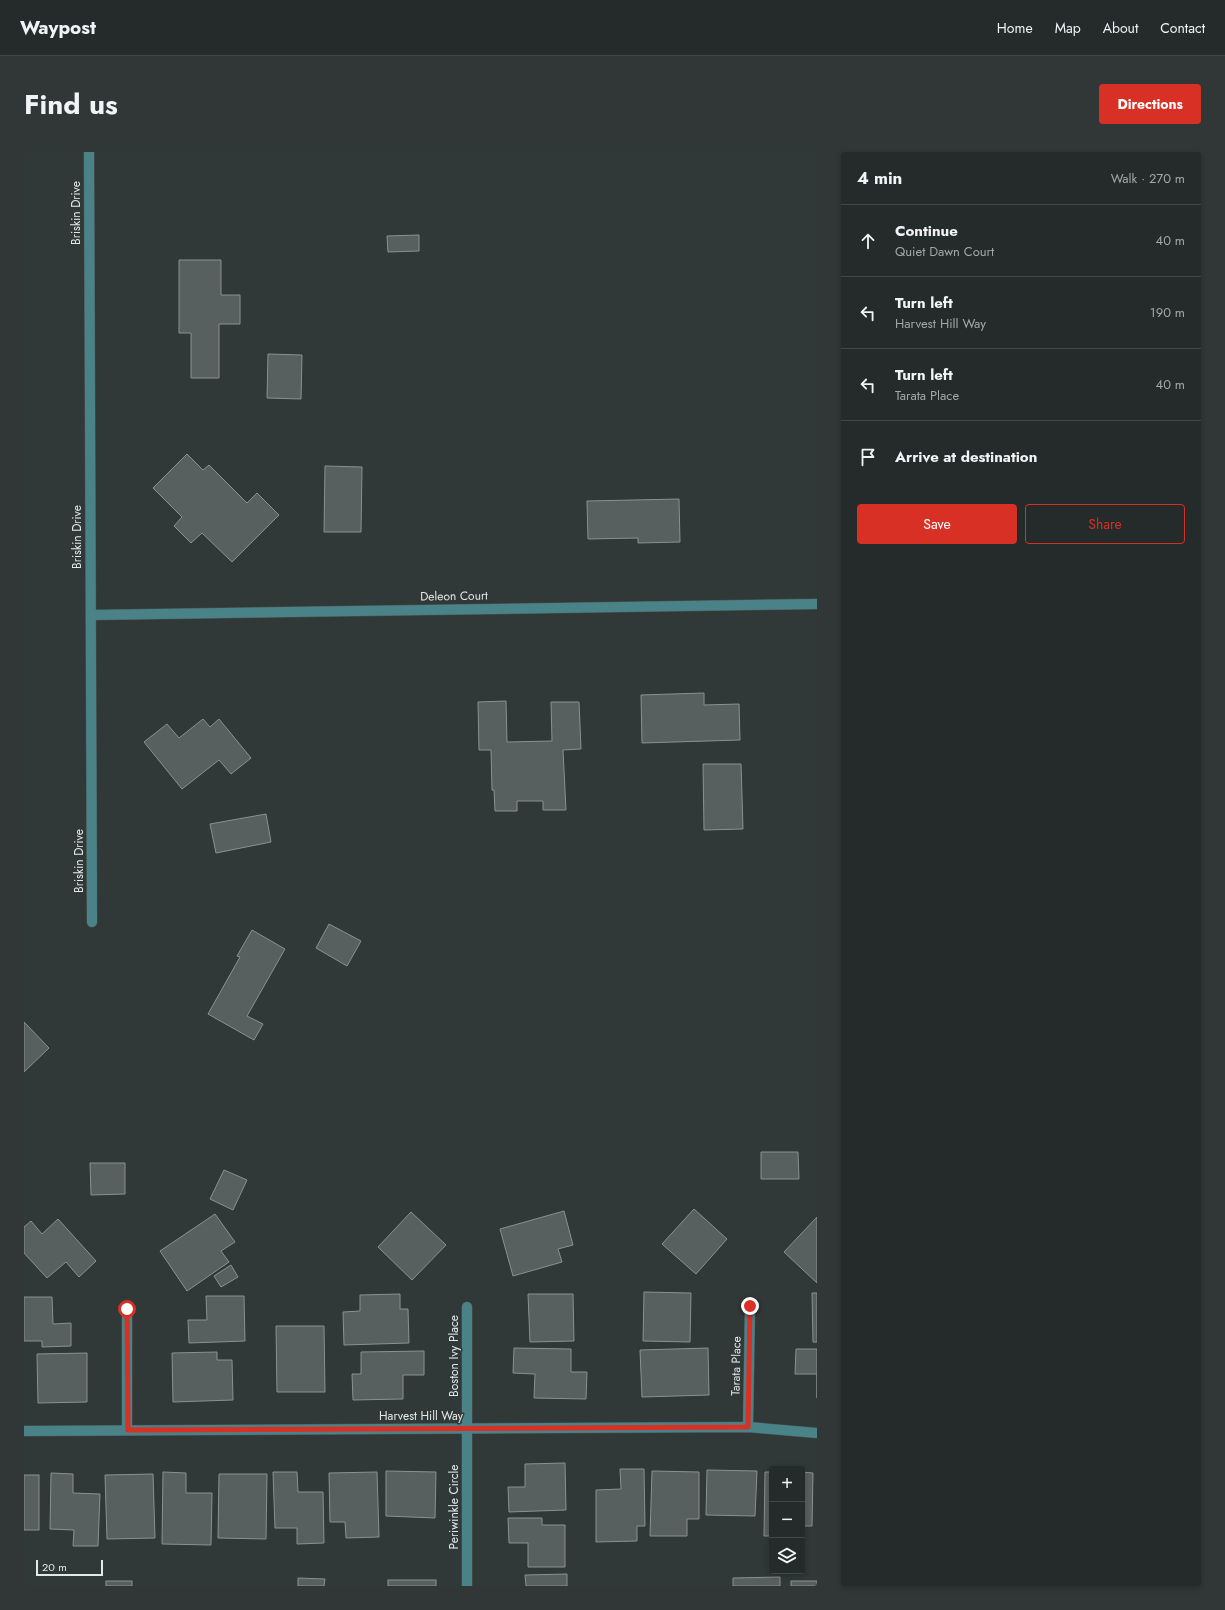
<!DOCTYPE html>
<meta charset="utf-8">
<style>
body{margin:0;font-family:Jost,sans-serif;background:#313636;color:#f1f3f6}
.controls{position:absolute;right:12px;bottom:12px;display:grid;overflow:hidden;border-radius:4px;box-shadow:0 2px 6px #0003}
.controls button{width:36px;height:36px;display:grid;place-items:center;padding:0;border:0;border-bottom:1px solid #424647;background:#252a2a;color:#f1f3f6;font:20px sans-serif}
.scale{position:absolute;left:12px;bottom:10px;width:67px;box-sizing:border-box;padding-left:4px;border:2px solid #e4e8e8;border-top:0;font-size:11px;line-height:14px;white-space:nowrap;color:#e4e8e8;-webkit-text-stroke:3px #313838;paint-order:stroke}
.stop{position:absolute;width:12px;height:12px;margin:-9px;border:3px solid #d93025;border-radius:50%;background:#fff}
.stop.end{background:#d93025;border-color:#fff;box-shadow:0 1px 4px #0008}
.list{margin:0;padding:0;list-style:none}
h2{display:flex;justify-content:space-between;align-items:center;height:52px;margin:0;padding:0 16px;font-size:17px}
h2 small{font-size:13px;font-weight:400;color:#a3a7a8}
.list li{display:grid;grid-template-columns:26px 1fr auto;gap:12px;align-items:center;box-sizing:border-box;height:72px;padding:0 16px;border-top:1px solid #424647}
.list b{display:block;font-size:15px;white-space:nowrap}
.list p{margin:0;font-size:13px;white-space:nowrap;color:#a3a7a8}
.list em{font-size:13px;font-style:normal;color:#a3a7a8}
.actions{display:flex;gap:8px;padding:12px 16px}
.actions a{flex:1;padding:9px 0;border:1px solid #d93025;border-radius:4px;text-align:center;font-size:14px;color:#d93025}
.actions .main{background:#d93025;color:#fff}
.icon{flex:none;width:22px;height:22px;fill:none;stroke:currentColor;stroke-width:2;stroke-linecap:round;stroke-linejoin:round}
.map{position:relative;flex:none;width:793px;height:1434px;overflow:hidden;border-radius:4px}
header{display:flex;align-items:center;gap:24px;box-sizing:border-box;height:56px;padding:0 20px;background:#252a2a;border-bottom:1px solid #424647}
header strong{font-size:19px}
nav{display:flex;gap:22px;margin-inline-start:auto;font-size:14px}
.intro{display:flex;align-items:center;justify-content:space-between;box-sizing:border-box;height:96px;padding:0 24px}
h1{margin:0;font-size:28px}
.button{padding:10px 18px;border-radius:4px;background:#d93025;color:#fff;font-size:14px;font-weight:700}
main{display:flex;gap:24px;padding:0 24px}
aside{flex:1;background:#252a2a;border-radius:4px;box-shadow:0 2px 6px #0003}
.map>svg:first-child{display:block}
.building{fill:#585f5f;stroke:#8a9192}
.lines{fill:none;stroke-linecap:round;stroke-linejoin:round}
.minor-casing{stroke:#4e5454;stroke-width:11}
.minor{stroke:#498387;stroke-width:10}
.route{stroke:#d93025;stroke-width:5}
.labels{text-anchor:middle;stroke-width:3;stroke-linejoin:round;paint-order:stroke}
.street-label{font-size:12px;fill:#e4e8e8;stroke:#313838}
</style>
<header>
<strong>Waypost</strong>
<nav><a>Home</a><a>Map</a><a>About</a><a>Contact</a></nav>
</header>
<div class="intro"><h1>Find us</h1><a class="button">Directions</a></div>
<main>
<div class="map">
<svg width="793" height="1434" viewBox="0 0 793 1434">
<rect width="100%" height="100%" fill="#313838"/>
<g class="building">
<polygon points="395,83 395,99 364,100 363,84"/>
<polygon points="155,108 197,108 197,143 216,143 216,172 195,172 195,226 167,226 167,181 155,181"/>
<polygon points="244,202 278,203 277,247 243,246"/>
<polygon points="163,302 179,318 185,313 223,351 233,341 255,363 208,410 178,381 167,391 150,374 158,365 129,336"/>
<polygon points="301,314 338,315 337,380 300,380"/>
<polygon points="655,347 656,390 614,391 614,386 564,387 563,349"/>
<polygon points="680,541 680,553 715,552 716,588 618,591 617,543"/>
<polygon points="482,549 483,590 528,589 527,550 555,550 557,597 539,598 542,658 519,658 519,649 493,649 493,659 471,659 470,638 468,638 467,598 455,598 454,550"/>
<polygon points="179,567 186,575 195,567 227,606 207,622 195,608 158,637 120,590 143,572 155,586"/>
<polygon points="679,612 717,612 719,677 680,678"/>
<polygon points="242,662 247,690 192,701 186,672"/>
<polygon points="305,772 337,789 323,814 292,796"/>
<polygon points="228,778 261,797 223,864 239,872 230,888 184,862 216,805 213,804"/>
<polygon points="0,870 25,896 0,920"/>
<polygon points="737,1000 774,1000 775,1027 737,1027"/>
<polygon points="66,1011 101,1011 101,1042 67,1043"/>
<polygon points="200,1018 223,1028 209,1058 186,1047"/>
<polygon points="670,1057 703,1087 672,1122 638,1092"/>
<polygon points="540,1059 549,1093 534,1097 538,1110 489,1124 476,1077"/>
<polygon points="387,1060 422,1093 388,1128 354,1095"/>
<polygon points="191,1062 211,1090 197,1099 205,1110 163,1139 136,1099"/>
<polygon points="793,1065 793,1131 760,1100"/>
<polygon points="34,1067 72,1109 55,1125 42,1110 23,1126 0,1101 0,1075 7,1069 18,1082"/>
<polygon points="207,1113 214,1125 197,1135 190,1124"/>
<polygon points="620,1140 667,1141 666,1190 619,1189"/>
<polygon points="788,1141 793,1141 793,1190 789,1190"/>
<polygon points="376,1142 376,1157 384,1157 385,1191 320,1193 319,1160 336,1159 336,1143"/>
<polygon points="504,1142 549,1142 550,1189 506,1190"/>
<polygon points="182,1144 220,1144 221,1189 165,1191 164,1168 183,1168"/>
<polygon points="0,1145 28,1145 29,1172 47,1171 47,1194 18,1195 18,1189 0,1189"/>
<polygon points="252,1174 300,1174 301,1240 253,1240"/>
<polygon points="490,1196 547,1197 547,1220 563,1220 562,1247 510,1246 511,1222 489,1221"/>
<polygon points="684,1196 685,1243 618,1245 616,1198"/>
<polygon points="772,1197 793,1197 793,1246 793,1222 771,1222"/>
<polygon points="400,1199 400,1223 379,1223 379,1247 329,1248 328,1222 337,1222 337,1200"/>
<polygon points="193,1200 193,1208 208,1208 209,1248 149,1250 148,1201"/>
<polygon points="63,1201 63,1250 14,1251 13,1202"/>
<polygon points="541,1311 542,1358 485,1360 484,1335 501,1335 501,1312"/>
<polygon points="596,1317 620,1317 621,1374 613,1374 613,1389 572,1390 572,1338 597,1337"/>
<polygon points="683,1318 733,1319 731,1364 682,1363"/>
<polygon points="362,1319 412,1320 411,1366 362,1364"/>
<polygon points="628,1319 675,1320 675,1367 663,1367 663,1384 626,1384"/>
<polygon points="139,1320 162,1321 162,1341 188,1341 187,1393 138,1392"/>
<polygon points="249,1320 273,1320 274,1340 299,1340 300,1391 273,1392 273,1376 251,1376"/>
<polygon points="353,1320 355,1385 322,1386 321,1370 306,1370 305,1321"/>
<polygon points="741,1320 748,1320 748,1384 740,1384"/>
<polygon points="778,1320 789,1321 788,1374 778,1374"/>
<polygon points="27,1321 49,1322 49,1341 76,1342 74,1394 49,1394 50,1378 26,1377"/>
<polygon points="129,1322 131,1386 83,1387 81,1323"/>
<polygon points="195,1322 243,1322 242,1387 194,1386"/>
<rect x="0" y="1323" width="15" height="55"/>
<polygon points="484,1366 518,1366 518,1373 541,1373 541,1415 504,1415 504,1391 485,1391"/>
<polygon points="543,1422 543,1434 502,1434 501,1423"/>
<polygon points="756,1425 756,1434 709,1434 709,1426"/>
<polygon points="274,1426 301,1427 300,1434 274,1434"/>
<rect x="364" y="1428" width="48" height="6"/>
<rect x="82" y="1429" width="26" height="5"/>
<rect x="767" y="1429" width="26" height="5"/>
</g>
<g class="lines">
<defs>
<g id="minor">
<polyline points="65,0 68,770"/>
<polyline points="67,463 793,452"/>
<polyline points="443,1155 443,1434"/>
<polyline points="103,1157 103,1278"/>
<polyline points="724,1275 726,1154"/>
<polyline points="0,1279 724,1275 793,1281"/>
</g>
</defs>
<use href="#minor" class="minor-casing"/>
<use href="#minor" class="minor"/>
</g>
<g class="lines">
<polyline class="route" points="103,1157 104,1278 724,1275 726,1154"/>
</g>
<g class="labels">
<g class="street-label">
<text transform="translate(52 61) rotate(-90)" y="4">Briskin Drive</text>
<text transform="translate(53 385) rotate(-90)" y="4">Briskin Drive</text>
<text transform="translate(430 444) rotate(-1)" y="4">Deleon Court</text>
<text transform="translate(55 709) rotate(-90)" y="4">Briskin Drive</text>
<text transform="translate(430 1204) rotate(-90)" y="4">Boston Ivy Place</text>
<text transform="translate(712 1214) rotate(-89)" y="4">Tarata Place</text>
<text x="397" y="1268">Harvest Hill Way</text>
<text transform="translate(430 1355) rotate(-90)" y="4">Periwinkle Circle</text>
</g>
</g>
</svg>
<div class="controls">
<button>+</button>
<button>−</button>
<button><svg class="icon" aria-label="layers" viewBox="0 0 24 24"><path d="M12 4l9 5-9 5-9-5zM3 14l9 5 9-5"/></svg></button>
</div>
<div class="scale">20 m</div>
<div class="stop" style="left:103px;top:1157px"></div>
<div class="stop end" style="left:726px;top:1154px"></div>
</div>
<aside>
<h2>4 min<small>Walk · 270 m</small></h2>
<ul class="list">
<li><svg class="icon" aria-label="ahead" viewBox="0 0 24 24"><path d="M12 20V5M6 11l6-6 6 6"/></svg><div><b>Continue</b><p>Quiet Dawn Court</p></div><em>40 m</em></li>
<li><svg class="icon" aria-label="left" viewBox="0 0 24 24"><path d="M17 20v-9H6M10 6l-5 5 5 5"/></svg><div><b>Turn left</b><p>Harvest Hill Way</p></div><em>190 m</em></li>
<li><svg class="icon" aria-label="left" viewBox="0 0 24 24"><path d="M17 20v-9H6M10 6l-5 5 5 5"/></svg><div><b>Turn left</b><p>Tarata Place</p></div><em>40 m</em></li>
<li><svg class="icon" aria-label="arrive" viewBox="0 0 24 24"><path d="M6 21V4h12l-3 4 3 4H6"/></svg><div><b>Arrive at destination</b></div></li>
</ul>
<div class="actions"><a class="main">Save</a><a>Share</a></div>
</aside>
</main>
